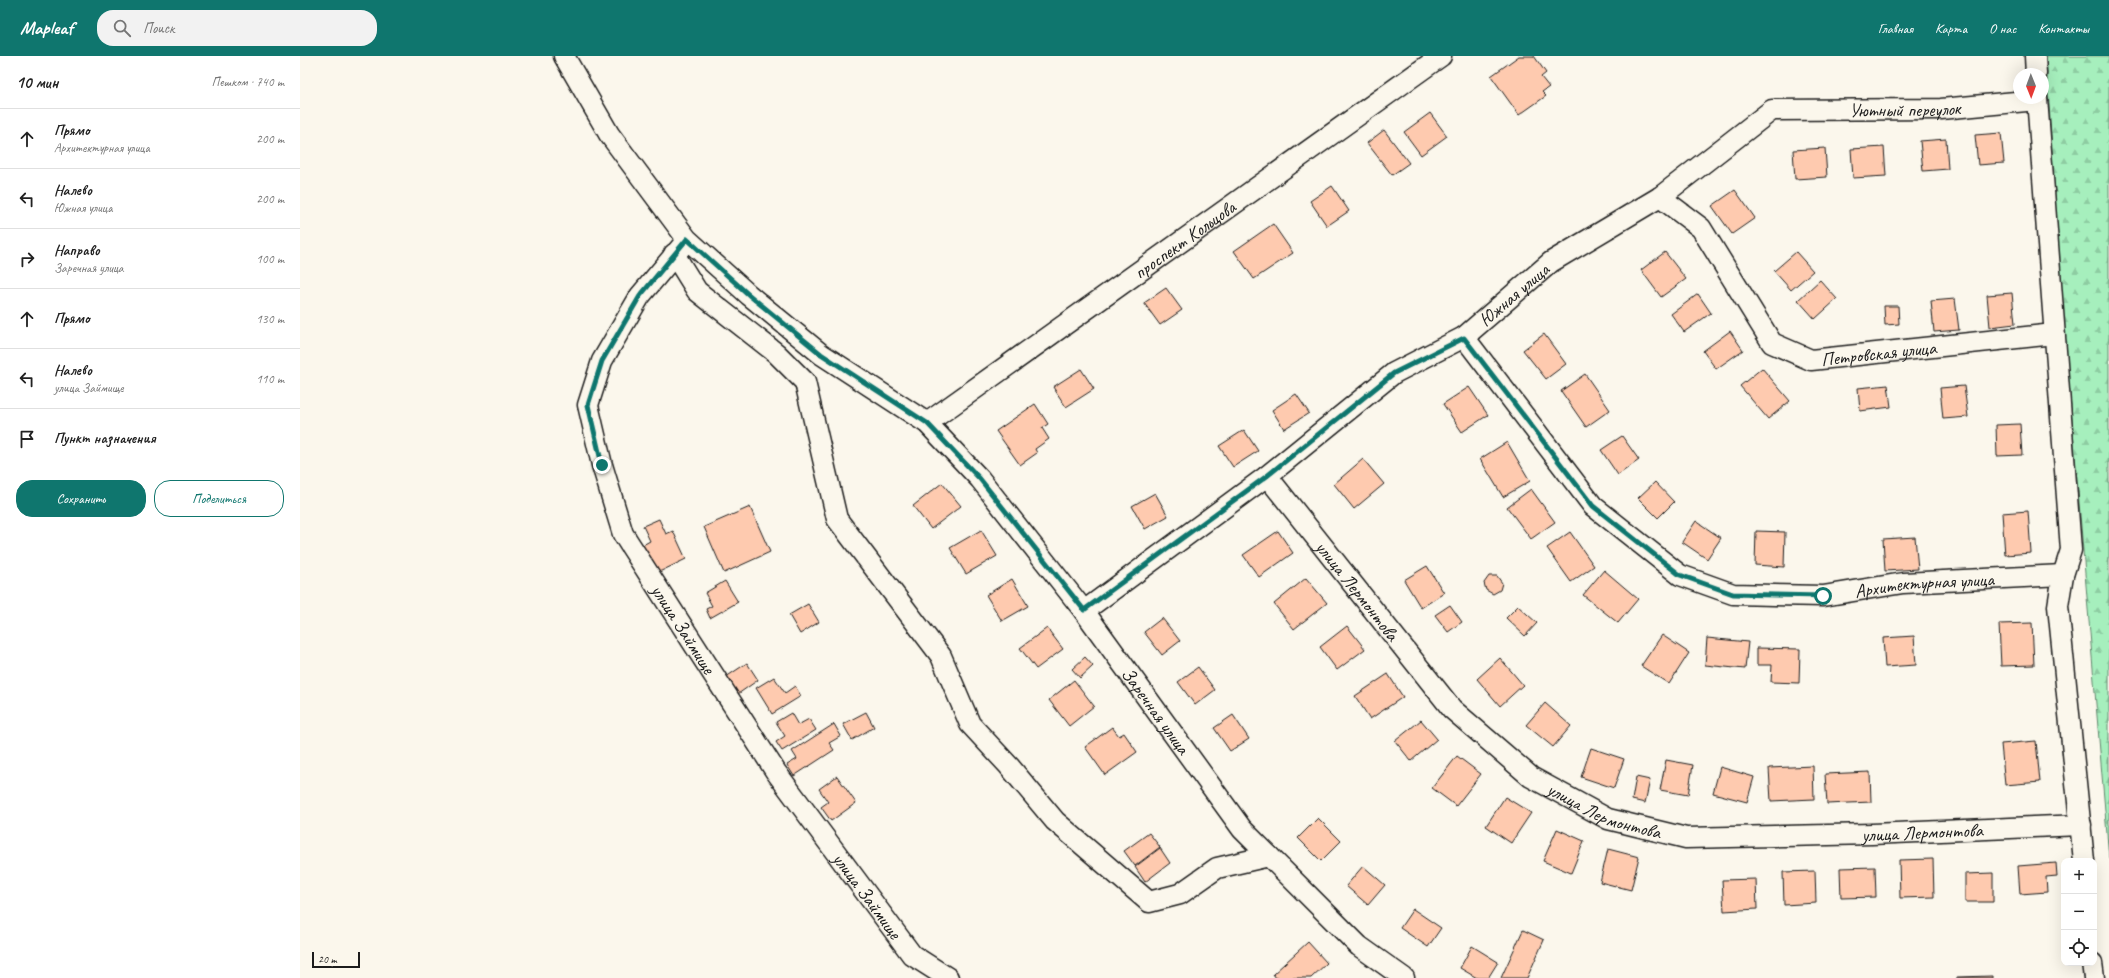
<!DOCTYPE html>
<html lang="ru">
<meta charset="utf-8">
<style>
body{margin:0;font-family:Caveat,sans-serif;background:#f2f2f2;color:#222}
.controls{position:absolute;right:12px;bottom:12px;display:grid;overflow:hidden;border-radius:8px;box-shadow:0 4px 16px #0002}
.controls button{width:36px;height:36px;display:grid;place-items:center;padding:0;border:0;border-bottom:1px solid #e0e0e0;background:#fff;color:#222;font:20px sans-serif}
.compass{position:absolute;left:1713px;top:12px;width:36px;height:36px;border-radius:50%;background:#fff;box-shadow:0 4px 16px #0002;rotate:179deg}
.scale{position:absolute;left:12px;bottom:10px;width:48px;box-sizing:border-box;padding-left:4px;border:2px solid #1c1c1c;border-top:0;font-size:11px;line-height:14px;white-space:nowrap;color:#1c1c1c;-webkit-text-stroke:3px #fbf7ec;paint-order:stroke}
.stop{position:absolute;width:12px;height:12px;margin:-9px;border:3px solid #0f766e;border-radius:50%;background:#fff}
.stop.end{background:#0f766e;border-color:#fff;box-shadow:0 1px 4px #0008}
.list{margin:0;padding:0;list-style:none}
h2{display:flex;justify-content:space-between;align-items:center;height:52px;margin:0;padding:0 16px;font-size:17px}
h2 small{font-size:13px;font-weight:400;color:#767676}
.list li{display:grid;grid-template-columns:26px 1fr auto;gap:12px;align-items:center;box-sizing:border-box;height:60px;padding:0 16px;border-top:1px solid #e0e0e0}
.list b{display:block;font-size:15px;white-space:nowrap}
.list p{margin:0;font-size:13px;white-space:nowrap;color:#767676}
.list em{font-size:13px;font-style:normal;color:#767676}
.actions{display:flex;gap:8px;padding:12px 16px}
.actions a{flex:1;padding:9px 0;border:1px solid #0f766e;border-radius:16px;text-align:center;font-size:14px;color:#0f766e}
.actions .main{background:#0f766e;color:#fff}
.icon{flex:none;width:22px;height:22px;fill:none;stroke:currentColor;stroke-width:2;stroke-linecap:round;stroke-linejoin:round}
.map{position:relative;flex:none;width:1809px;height:922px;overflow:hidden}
header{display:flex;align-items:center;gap:24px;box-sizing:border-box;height:56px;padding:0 20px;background:#0f766e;color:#fff}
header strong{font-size:19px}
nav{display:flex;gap:22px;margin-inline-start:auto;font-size:14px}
.search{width:280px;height:36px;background:#f2f2f2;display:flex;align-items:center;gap:10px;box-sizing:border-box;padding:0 14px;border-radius:16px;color:#767676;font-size:15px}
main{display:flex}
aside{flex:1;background:#fff}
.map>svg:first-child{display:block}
.forest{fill:url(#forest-firs);stroke:#61866c}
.building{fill:#fecaaf;stroke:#1c1c1c}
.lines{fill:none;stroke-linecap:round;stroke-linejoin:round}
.minor-casing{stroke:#1c1c1c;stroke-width:23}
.minor{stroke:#fbf7ec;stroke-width:20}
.route{stroke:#0f766e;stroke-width:5}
.labels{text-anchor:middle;stroke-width:3;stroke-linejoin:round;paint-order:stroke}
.street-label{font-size:19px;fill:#1c1c1c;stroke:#fbf7ec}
</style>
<header>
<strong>Mapleaf</strong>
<div class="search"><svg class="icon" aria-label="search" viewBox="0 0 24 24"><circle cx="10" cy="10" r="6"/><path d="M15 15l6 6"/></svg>Поиск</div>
<nav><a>Главная</a><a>Карта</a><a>О нас</a><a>Контакты</a></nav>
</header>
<main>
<aside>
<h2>10 мин<small>Пешком · 740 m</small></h2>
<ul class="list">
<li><svg class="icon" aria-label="ahead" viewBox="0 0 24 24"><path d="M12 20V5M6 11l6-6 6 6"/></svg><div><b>Прямо</b><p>Архитектурная улица</p></div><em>200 m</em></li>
<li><svg class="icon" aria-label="left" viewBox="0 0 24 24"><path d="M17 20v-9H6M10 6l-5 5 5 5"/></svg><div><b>Налево</b><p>Южная улица</p></div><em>200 m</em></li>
<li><svg class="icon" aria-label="right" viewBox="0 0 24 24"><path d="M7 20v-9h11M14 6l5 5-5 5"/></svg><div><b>Направо</b><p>Заречная улица</p></div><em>100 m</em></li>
<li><svg class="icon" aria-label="ahead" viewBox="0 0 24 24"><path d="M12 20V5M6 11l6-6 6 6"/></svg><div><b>Прямо</b></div><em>130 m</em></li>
<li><svg class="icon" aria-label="left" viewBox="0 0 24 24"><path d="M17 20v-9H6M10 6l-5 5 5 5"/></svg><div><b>Налево</b><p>улица Займище</p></div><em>110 m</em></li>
<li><svg class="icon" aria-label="arrive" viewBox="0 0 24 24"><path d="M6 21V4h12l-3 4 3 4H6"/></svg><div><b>Пункт назначения</b></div></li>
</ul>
<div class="actions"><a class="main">Сохранить</a><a>Поделиться</a></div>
</aside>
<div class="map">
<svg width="1809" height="922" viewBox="0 0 1809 922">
<defs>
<pattern id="forest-firs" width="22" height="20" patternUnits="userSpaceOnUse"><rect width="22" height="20" fill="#a6efbd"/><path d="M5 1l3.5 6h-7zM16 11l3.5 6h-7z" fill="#8ecca2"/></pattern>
</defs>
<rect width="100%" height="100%" fill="#fbf7ec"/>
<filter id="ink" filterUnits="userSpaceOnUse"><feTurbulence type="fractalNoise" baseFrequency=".025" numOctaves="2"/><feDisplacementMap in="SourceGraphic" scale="8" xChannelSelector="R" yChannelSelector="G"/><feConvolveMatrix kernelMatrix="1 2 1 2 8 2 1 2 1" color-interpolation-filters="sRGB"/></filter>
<g filter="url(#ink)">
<polygon class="forest" points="1746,0 1809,0 1809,802 1760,221"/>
<g class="building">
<polygon points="1219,0 1234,0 1246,17 1241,21 1249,31 1242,36 1246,40 1219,59 1191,20"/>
<polygon points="1130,57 1147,80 1121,99 1104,76"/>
<polygon points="1084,74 1109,107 1092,119 1067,87"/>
<polygon points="1701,77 1704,107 1678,109 1675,79"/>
<polygon points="1646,83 1648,113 1623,115 1620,85"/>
<polygon points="1584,91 1586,120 1553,122 1551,93"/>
<polygon points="1525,92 1527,121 1495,123 1493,94"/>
<polygon points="1032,130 1049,155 1027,170 1010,145"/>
<polygon points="1435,134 1455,162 1432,178 1412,150"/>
<polygon points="973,168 993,197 954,223 934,195"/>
<polygon points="1365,196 1386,223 1361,241 1341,214"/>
<polygon points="1496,196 1513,215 1491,234 1474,215"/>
<polygon points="1520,224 1537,243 1515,263 1498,244"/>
<polygon points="866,232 882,254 860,269 844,247"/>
<polygon points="1712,237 1715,268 1690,271 1687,239"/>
<polygon points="1398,238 1411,257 1384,276 1371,258"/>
<polygon points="1655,243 1659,274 1634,276 1631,245"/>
<polygon points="1584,250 1598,250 1599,268 1585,269"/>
<polygon points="1430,275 1443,294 1416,313 1403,295"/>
<polygon points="1244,278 1266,308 1246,323 1223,294"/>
<polygon points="1462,312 1490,345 1468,363 1440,330"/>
<polygon points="781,313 794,333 766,351 753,331"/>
<polygon points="1285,318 1310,354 1286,371 1261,335"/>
<polygon points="1588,329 1591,351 1560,355 1558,332"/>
<polygon points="1664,330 1668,361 1643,363 1640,332"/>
<polygon points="1169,331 1188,359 1162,376 1143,348"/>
<polygon points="996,338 1009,357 984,373 972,354"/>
<polygon points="735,348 748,368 742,372 749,383 735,393 737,397 720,409 696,375"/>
<polygon points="1720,368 1722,399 1697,400 1696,369"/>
<polygon points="944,374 958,395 933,411 919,390"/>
<polygon points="1322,380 1339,404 1318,419 1301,394"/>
<polygon points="1207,386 1230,425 1203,441 1180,403"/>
<polygon points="1063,403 1084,428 1054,453 1034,428"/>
<polygon points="1355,426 1374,446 1358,462 1338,442"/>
<polygon points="642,427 661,450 631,473 613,450"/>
<polygon points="1231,433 1255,466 1231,483 1207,451"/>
<polygon points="855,437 868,460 845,473 832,450"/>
<polygon points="450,451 470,496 424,517 404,471"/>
<polygon points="1728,455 1731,497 1705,499 1702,457"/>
<polygon points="359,463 366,478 373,475 386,503 355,518 341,490 350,485 343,470"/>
<polygon points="1396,465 1421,482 1407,503 1382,486"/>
<polygon points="681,474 697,500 666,518 650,492"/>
<polygon points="978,475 993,497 959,521 943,499"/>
<polygon points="1456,475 1485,476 1484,511 1455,509"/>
<polygon points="1270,476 1294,510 1271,526 1247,492"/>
<polygon points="1615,481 1618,513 1585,515 1583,483"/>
<polygon points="1127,510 1144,537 1121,552 1104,524"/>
<polygon points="1304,514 1338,543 1318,567 1283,539"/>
<polygon points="1189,520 1197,520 1202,527 1200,534 1193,538 1186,534 1184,527"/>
<polygon points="1006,522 1027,547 994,573 974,548"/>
<polygon points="712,523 728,550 702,565 686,539"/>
<polygon points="425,525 438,546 410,562 406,553 412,550 405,537"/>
<polygon points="508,548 519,566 500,578 489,559"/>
<polygon points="1150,549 1162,566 1148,576 1135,559"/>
<polygon points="1218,550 1237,567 1225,580 1206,562"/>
<polygon points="862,562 880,585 862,599 844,576"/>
<polygon points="1732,567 1734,609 1701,610 1699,568"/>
<polygon points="1047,570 1065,593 1037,614 1020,591"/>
<polygon points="747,572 763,593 736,613 720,592"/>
<polygon points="1362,579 1389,597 1369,628 1341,610"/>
<polygon points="1614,580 1616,609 1585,611 1583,582"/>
<polygon points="1407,582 1448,586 1445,613 1405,609"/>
<polygon points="1457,592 1500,593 1499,627 1471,626 1472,609 1457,609"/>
<polygon points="785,601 793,610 780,622 772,613"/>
<polygon points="1200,602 1223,629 1200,650 1177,623"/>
<polygon points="447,607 458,624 438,638 426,621"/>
<polygon points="898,611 915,634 895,649 878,626"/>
<polygon points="1088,618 1103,641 1070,663 1055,640"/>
<polygon points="474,621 485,637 495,630 501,640 472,658 456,632"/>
<polygon points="774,624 794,650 769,670 749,644"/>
<polygon points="1245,647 1271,670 1253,691 1226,669"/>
<polygon points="566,656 574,671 552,684 543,668"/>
<polygon points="491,657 498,669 509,663 516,674 482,695 476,686 485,680 476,666"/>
<polygon points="933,659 949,683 930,695 914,672"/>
<polygon points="1121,664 1137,683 1111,705 1095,685"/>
<polygon points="534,668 541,680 529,687 534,694 494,720 487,709 497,703 492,695"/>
<polygon points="812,671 819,680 824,677 837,696 805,719 785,691"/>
<polygon points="1736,685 1740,726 1705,729 1701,688"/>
<polygon points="1291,692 1324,703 1314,732 1281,721"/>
<polygon points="1157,700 1181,718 1156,750 1132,732"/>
<polygon points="1366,704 1393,709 1388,739 1360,734"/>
<polygon points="1513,710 1514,743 1471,745 1469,712"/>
<polygon points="1420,711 1454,721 1447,746 1413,737"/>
<polygon points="1570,716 1571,746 1527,748 1525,718"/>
<polygon points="537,720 556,747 531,765 521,751 528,746 519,733"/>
<polygon points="1336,721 1350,724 1345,747 1332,744"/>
<polygon points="1205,741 1231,757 1211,787 1186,770"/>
<polygon points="1018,762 1041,785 1021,805 998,782"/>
<polygon points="1257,773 1284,785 1271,817 1243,805"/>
<polygon points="849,777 860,791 835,810 824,795"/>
<polygon points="860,792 870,807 845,826 835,811"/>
<polygon points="1308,793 1339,801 1331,834 1300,826"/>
<polygon points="1633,803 1634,841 1600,842 1599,804"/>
<polygon points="1756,807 1757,820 1746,821 1747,836 1720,838 1718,810"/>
<polygon points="1063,810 1085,829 1068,849 1046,830"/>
<polygon points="1575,811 1576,841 1541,842 1540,812"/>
<polygon points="1515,815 1516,847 1484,849 1483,816"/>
<polygon points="1693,817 1693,846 1665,846 1665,818"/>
<polygon points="1456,823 1457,853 1424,855 1422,824"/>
<polygon points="1113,853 1141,872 1128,891 1100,872"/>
<polygon points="1223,874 1244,884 1227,922 1201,922"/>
<polygon points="1008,886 1027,907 1011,922 976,922 973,918"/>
<polygon points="1172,890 1198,906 1188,922 1177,922 1160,912"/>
<polygon points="1692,920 1692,922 1656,922 1656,921"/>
</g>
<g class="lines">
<defs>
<g id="minor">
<path id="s1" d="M264,0L309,78L387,183L449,239L521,298L627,367L680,423L784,555L942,773L1059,890L1104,922"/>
<polyline points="1735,0 1736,18"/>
<polyline points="1737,42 1771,494 1763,519 1758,550 1784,805"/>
<path id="s2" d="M1360,141L1401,172L1472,287L1511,304L1754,278"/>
<path id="s3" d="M382,190L340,240L302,305L288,349L302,409L323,478L476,716L612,899L648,922"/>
<polyline points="374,198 397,235 476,297 505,326 537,463 641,600 670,668 709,710 755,765 849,846 880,838 917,812 969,800"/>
<path id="s4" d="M1164,281L1293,450L1380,519L1433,538L1523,540L1603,527L1763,519"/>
<path id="s5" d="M627,367L1141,0"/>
<path id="s6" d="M967,420L1152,653L1231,721L1308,763L1386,782L1572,778L1781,769"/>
<path id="s7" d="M784,555L967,420L1094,317L1164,281L1251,206L1360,141L1472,54L1641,53L1737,44"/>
<polyline points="1792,907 1794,922"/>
</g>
</defs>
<use href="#minor" class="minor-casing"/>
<use href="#minor" class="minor"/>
</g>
</g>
<g class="lines" filter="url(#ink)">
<polyline class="route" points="302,409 288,349 302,305 340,240 387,183 449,239 521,298 627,367 680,423 784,554 967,420 1094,317 1164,282 1293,450 1380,519 1433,538 1523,540"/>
</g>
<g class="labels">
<g class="street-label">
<text dy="7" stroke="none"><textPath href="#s7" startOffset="986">Уютный переулок</textPath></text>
<text dy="7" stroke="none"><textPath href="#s5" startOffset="316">проспект Кольцова</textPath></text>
<text dy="7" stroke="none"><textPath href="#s7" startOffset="535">Южная улица</textPath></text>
<text dy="7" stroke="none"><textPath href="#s2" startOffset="297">Петровская улица</textPath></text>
<text dy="7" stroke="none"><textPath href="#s4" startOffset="572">Архитектурная улица</textPath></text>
<text dy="7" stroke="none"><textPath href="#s6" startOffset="146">улица Лермонтова</textPath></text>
<text dy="7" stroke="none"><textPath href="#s3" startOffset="433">улица Займище</textPath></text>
<text dy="7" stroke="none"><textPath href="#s1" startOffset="892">Заречная улица</textPath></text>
<text dy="7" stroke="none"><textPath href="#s6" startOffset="483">улица Лермонтова</textPath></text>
<text dy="7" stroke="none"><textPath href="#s6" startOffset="806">улица Лермонтова</textPath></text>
<text dy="7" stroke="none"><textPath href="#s3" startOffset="757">улица Займище</textPath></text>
</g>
</g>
</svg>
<div class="controls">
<button>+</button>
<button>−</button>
<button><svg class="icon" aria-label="locate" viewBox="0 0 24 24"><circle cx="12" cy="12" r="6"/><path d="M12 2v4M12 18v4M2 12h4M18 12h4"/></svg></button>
</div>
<svg class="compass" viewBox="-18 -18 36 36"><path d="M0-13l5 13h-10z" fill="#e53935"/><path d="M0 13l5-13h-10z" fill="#767676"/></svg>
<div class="scale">20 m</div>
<div class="stop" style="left:1523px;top:540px"></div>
<div class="stop end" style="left:302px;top:409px"></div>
</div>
</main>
